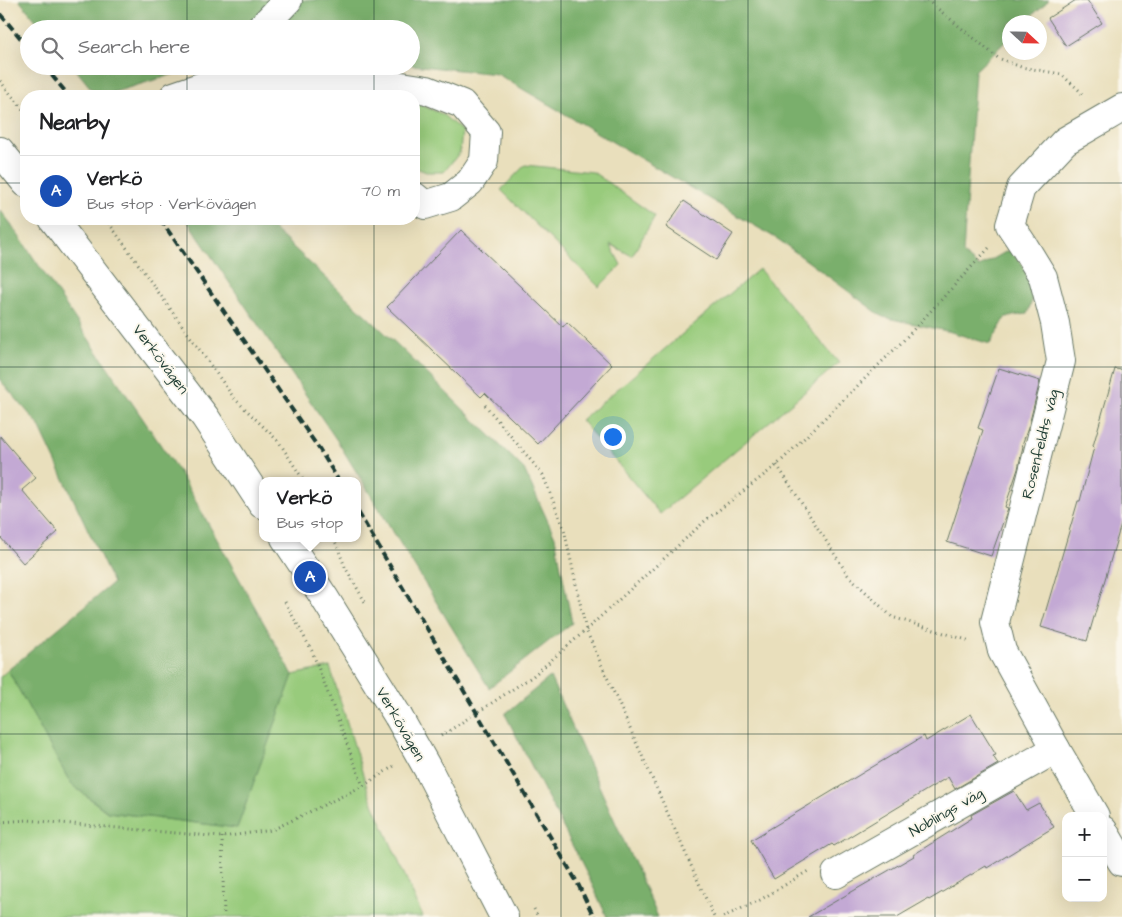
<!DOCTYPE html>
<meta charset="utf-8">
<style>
body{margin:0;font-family:"Architects Daughter",sans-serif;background:#f2f2f2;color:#202124}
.controls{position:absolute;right:15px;bottom:15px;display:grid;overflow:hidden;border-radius:10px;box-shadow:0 5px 20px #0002}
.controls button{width:45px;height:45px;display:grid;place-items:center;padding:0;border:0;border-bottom:1px solid #e0e0e0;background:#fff;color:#202124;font:25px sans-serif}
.compass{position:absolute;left:1002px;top:15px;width:45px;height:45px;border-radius:50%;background:#fff;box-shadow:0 5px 20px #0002;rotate:112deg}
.you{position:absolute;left:612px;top:436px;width:18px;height:18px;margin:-12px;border:4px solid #fff;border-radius:50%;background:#1a73e8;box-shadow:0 0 0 8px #1a73e833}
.badge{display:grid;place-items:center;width:32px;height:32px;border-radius:50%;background:#d1495b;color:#fff;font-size:16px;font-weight:700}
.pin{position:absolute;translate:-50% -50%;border:2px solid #fff;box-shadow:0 1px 5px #0006}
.popup{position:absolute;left:259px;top:477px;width:102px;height:65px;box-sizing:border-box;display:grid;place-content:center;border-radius:10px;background:#fff;filter:drop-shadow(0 1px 4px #0005);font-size:16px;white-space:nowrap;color:#757577}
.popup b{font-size:19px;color:#202124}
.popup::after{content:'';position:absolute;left:50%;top:100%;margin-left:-10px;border:10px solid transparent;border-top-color:#fff}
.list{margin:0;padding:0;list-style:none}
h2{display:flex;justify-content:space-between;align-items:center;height:65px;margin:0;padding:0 20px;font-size:21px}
h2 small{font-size:16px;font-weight:400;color:#757577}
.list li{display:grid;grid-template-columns:32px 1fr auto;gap:15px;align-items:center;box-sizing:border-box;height:70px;padding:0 20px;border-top:1px solid #e0e0e0}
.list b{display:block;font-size:19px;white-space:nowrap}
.list p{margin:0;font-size:16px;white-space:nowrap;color:#757577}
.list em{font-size:16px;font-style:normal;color:#757577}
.icon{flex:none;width:28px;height:28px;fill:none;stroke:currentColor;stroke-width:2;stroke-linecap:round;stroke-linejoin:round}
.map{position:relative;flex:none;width:1122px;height:917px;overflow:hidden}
.search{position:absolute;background:#fff;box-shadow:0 5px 20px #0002;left:20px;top:20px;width:400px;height:55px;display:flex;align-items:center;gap:12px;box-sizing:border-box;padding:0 18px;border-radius:28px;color:#757577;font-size:19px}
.panel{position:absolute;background:#fff;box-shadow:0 5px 20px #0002;left:20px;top:90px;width:400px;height:135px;border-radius:20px}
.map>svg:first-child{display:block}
.green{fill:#98cb7c;stroke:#5c8458}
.forest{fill:#7aaf6c;stroke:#4c7650}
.building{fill:#c3a9d4}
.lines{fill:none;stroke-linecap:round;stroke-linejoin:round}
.minor-casing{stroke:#667664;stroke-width:30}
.major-casing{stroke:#667664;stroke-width:30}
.path{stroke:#667664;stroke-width:3;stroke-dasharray:1 4;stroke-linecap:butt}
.minor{stroke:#fff;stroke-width:28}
.major{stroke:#fff;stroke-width:28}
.rail{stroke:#1f3d34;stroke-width:4;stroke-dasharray:8 4;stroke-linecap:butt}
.major-bridge-casing{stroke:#667664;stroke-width:30;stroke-linecap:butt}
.major-bridge{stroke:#fff;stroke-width:28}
.grid{fill:none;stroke:#1f3d34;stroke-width:1;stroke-opacity:0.55}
.labels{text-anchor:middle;stroke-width:4;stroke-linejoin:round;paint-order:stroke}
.street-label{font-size:15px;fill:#1f3d34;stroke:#fbf7ec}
</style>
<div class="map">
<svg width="1122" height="917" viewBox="0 0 1122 917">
<rect width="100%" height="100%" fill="#fbf7ec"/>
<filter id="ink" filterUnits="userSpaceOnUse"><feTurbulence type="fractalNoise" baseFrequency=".02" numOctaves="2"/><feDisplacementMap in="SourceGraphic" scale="10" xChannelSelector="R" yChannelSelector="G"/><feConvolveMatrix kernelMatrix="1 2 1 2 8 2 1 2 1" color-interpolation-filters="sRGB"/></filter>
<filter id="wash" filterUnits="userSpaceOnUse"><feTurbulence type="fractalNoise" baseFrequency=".0096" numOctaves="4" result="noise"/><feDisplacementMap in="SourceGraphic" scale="20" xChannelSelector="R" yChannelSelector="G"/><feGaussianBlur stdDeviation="1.12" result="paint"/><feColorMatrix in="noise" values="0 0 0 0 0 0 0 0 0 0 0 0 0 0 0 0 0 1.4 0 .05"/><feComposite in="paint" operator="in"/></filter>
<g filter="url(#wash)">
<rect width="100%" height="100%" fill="#e9dfbc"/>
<g class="green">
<polygon points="358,90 389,96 327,96 326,94"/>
<polygon points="414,102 442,114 462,131 460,152 444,172 426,172 414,167"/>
<polygon points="525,165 593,172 655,216 632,256 610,244 621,265 599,287 501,190"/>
<polygon points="759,269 839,363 660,514 581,420"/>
<polygon points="330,667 369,794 423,917 0,917 0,677 8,670 71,784 107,812 237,828 293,675"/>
</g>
<g class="forest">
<polygon points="19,0 1049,0 1025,22 1010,22 1009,38 975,71 963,254 979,267 1009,250 1022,263 1035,293 1027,314 1006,317 990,344 951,332 883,317 779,240 497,74 411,65 411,29 43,29"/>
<polygon points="73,66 201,66 101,96 97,96"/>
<polygon points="0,210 8,220 181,475 293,675 237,828 108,812 71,784 8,670 113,583 38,424 0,380"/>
<polygon points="186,219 263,219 403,350 524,469 555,537 572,623 489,688 338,442"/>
<polygon points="550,677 658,917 607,917 590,880 505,714"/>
</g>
<g id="blocks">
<g class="building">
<polygon points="1076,0 1087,0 1102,23 1066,46 1048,18"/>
<polygon points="684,201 733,234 716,260 666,227"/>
<polygon points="461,230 563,327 567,322 612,365 538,444 485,393 481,397 387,307"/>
<polygon points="999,368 1040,381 1029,425 1022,445 1023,446 1018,469 1005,507 1008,508 991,556 947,542 983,430 978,428"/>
<polygon points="1115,369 1122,370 1122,521 1087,641 1041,627 1078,501 1080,501 1094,447 1093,446"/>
<polygon points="0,436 36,478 22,490 58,532 23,563 0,537"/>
<polygon points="971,714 996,755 993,756 998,764 955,789 948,777 834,846 832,844 774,879 751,840 924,736 926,741"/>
<polygon points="1014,791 1026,810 1039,803 1054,827 987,868 986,866 929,900 928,899 897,917 808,917 914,856 913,855 972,818 971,815"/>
</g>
</g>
</g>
<g filter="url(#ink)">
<use href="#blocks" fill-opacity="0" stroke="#667664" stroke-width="1"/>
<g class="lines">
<defs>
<g id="minor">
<polyline points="260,29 288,0"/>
<polyline points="174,96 206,85 259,80 364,80 427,90 462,104 486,132 484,161 470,182 451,197 425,205 414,196"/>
<polyline points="1095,816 1056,749 1002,651 995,622 1061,361 1055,323 1043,277 1024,246 1010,225 1021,188 1065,141 1122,108"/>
<polyline points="1103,830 1122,862"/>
<polyline points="836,874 1056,749"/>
</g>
<g id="major">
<polyline points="0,151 26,183"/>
<polyline points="53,219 205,417 262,504"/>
<polyline points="285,538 324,597 398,716"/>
<polyline points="430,773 504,917"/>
</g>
</defs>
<use href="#minor" class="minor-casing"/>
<use href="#major" class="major-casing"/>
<g class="path">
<polyline points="927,0 998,58 1021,67 1061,74 1080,91 1084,97"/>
<polyline points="0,81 26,113"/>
<polyline points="106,219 234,398 279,442 304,481"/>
<polyline points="485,405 543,475 564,529 586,630 714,917"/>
<polyline points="777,465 848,575 892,617 970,641"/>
<polyline points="334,538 345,567 365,602"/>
<polyline points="285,602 312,651 363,786"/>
<polyline points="441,736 533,676 586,630 706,520 777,465 901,343 989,248"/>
<polyline points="0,822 27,820 222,837 272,830 363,786 394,766"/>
<polyline points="222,837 224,917"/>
<polyline points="534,909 538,917"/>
<polyline points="723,917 760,900 808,871"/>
</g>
<use href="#minor" class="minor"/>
<use href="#major" class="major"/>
<g class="rail">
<polyline points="0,14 29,48"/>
<polyline points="44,66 69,96"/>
<polyline points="160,219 320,450 339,481"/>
<polyline points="358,512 577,882 594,917"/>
</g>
<defs>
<polyline id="major-bridge" points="398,716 430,773"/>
</defs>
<use href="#major-bridge" class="major-bridge-casing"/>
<use href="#major-bridge" class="major-bridge"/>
</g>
</g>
<path class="grid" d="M187,0V29M374,0V29M561,0V917M748,0V917M935,0V917M187,66V96M374,66V96M0,183H26M414,183H1122M187,219V917M374,219V917M0,367H1122M0,550H1122M0,734H1122"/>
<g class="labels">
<g class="street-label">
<text transform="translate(161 359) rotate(53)" y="5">Verkövägen</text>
<text transform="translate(1040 444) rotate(-76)" y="5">Rosenfeldts väg</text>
<text transform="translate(401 724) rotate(60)" y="5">Verkövägen</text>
<text transform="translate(946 812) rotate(-30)" y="5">Noblings väg</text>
</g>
</g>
</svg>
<div class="controls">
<button>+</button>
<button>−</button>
</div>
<svg class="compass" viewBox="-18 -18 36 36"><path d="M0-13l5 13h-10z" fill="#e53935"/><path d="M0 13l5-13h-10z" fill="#757577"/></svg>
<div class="you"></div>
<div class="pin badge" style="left:310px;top:577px;background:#1a4fb4">A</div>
<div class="popup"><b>Verkö</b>Bus stop</div>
<div class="search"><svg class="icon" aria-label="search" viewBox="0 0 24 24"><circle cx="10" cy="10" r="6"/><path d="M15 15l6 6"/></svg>Search here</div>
<section class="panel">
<h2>Nearby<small></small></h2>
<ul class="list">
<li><span class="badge" style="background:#1a4fb4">A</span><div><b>Verkö</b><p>Bus stop · Verkövägen</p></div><em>70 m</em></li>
</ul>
</section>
</div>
